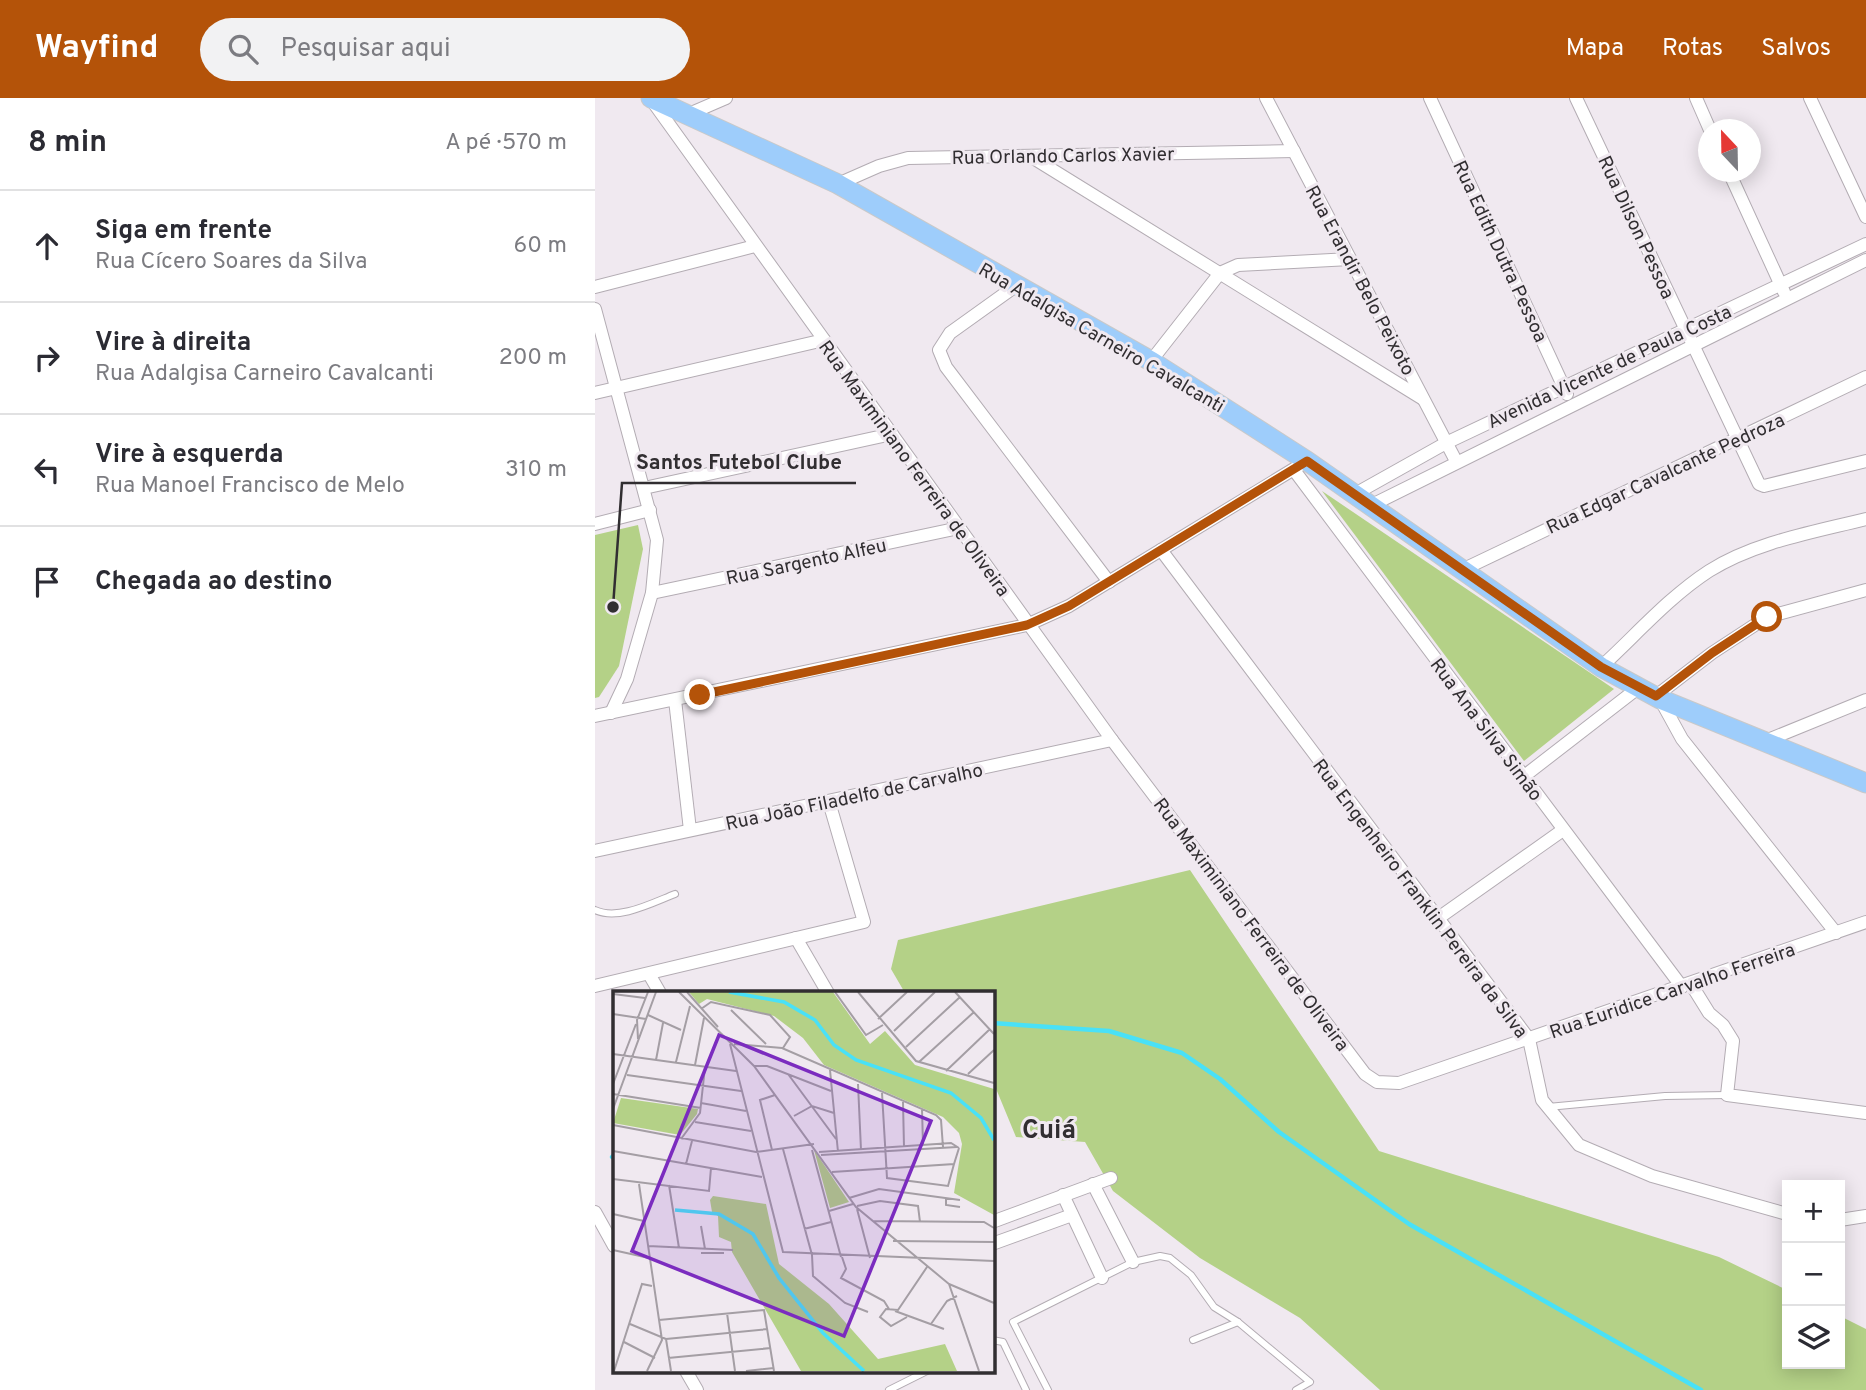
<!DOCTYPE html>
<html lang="pt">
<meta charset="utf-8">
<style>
body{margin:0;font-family:Overpass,sans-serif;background:#f2f2f3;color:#2b2b33}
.controls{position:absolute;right:21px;bottom:21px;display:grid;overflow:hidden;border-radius:0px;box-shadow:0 4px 18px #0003}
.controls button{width:63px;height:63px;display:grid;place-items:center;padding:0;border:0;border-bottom:2px solid #e1e1e2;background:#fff;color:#2b2b33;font:35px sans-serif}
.compass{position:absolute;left:1103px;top:21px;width:63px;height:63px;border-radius:50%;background:#fff;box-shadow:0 4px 18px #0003;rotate:338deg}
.stop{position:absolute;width:21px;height:21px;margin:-16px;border:5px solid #b45309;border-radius:50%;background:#fff}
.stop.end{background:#b45309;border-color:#fff;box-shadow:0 2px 7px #0008}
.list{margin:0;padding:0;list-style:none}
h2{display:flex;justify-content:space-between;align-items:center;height:91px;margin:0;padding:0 28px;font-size:30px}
h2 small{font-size:23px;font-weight:400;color:#7c7c81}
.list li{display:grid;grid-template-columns:46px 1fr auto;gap:21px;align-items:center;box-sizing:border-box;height:112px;padding:0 28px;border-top:2px solid #e1e1e2}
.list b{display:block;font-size:26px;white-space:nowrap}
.list p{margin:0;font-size:23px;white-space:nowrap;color:#7c7c81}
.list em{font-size:23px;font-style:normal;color:#7c7c81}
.icon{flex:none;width:38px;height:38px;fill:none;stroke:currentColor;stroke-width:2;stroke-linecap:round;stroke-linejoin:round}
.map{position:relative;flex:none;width:1271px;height:1292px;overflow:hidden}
header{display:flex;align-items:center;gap:42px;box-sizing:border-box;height:98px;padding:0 35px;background:#b45309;color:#fff}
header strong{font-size:33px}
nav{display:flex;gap:38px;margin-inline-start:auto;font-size:24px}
.search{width:490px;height:63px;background:#f2f2f3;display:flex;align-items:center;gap:18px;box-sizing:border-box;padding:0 24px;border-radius:38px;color:#7c7c81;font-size:26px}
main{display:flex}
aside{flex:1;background:#fff}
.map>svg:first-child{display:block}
.green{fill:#b4d187}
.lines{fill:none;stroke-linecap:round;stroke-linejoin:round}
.stream{stroke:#49e1f7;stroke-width:4.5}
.lane-casing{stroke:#b3acb3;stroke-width:8}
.street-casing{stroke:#b3acb3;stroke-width:14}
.primary-casing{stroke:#c9c9c9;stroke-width:21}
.lane{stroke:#fff;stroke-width:6}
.street{stroke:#fff;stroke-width:12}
.primary{stroke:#9ecdfb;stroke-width:19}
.route{stroke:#b45309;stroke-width:9}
.labels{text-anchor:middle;stroke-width:6;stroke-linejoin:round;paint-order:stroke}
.street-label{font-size:19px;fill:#312e31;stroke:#f0e9f0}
.district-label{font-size:26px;font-weight:bold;fill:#312e31;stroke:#f0e9f0}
.inset-river{fill:none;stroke:#49e1f7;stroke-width:3.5}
.inset-road{fill:none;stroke:#a49ea4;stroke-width:2}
.view{fill:#7b2cbf;fill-opacity:0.15;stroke:#7b2cbf;stroke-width:3.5}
.inset-edge{fill:none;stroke:#312e31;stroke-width:3.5}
.leader{fill:none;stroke:#312e31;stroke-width:2.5}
.callout-dot{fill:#312e31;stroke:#f0e9f0;stroke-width:2.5}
.callout-label{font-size:21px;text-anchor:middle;font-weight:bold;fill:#312e31;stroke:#f0e9f0;stroke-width:6;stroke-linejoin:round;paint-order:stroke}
</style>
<header>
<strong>Wayfind</strong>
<div class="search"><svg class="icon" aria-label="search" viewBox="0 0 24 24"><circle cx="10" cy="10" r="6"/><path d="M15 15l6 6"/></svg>Pesquisar aqui</div>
<nav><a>Mapa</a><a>Rotas</a><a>Salvos</a></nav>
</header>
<main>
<aside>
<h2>8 min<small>A pé · 570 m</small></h2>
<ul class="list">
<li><svg class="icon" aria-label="ahead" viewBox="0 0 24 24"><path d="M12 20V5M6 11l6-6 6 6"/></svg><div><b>Siga em frente</b><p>Rua Cícero Soares da Silva</p></div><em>60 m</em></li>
<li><svg class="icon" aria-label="right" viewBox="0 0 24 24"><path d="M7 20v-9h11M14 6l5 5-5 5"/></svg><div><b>Vire à direita</b><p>Rua Adalgisa Carneiro Cavalcanti</p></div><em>200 m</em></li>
<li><svg class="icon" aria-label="left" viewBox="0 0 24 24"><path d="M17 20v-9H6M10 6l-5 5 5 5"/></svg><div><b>Vire à esquerda</b><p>Rua Manoel Francisco de Melo</p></div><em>310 m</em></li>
<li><svg class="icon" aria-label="arrive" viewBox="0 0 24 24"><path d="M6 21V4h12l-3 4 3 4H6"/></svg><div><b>Chegada ao destino</b></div></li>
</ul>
</aside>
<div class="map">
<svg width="1271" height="1292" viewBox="0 0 1271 1292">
<rect width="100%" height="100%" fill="#f0e9f0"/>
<g class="green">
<polygon points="727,393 1019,591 929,663"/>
<polygon points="43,427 48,451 24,568 4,599 0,600 0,437"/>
<polygon points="595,772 784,1053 1124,1159 1192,1192 1192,1266 1245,1266 1245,1218 1271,1231 1271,1292 785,1292 705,1220 605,1160 518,1093 490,1044 421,1039 397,981 397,895 310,895 296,871 303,842"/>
</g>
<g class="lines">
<g class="stream">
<polyline points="397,925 514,933 587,955 625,981 684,1034 814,1126 1106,1292"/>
<polyline points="17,1059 19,1057"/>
</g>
<defs>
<g id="lane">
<path d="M0,812C23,823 57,805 80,796"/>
<polyline points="953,1009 1070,998 1132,997"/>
<polyline points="397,1242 408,1244 431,1292"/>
<polyline points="598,1242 643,1224"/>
<polyline points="294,1292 332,1273"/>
<polyline points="453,1292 418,1224 538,1164 565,1158 575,1160 596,1177 619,1209 643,1224 715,1284 701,1292"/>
</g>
<g id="street">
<polyline points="671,0 861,363"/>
<polyline points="835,0 972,296"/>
<polyline points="981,0 1164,386 1169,388 1271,363"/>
<polyline points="1101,0 1115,32"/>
<polyline points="1215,0 1271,119"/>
<polyline points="58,4 517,642 770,976 782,984 804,985 1271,824"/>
<polyline points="94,16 131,0"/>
<polyline points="435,58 828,301"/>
<polyline points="1134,74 1189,194"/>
<polyline points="243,86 284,68 313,60 699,53"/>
<polyline points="422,187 355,235 344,252 351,269 514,484"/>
<polyline points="0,189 160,148"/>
<polyline points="0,211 62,442 57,495 32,581 16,615"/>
<polyline points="556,263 625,175 643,167 755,161"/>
<polyline points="0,295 229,242"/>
<polyline points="699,372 1087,889"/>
<polyline points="49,390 297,336"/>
<polyline points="760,396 851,345 1271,146"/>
<polyline points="777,407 1271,162"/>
<polyline points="0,426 55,412"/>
<polyline points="566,452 934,941 947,1002 984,1047 1057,1078 1192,1116"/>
<polyline points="869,471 1271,279"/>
<polyline points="57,495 364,430"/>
<path d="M1006,569C1041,537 1074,499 1114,473C1160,444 1219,434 1271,421"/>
<polyline points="1061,598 1117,555 1172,519 1271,492"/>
<polyline points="1065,601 1087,641 1241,835"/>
<polyline points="80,602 95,732"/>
<polyline points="0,618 432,527 474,508 712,363"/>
<polyline points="1168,644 1271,602"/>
<polyline points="928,679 1043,590"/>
<polyline points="0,753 517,642"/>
<polyline points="842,821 968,732"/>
<polyline points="201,840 233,895"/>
<polyline points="54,876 65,895"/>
<polyline points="1096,886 1114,915 1128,927 1138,943 1132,997 1271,1015"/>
<polyline points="0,888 269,824 234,704"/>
<polyline points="498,1086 538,1164"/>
<polyline points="468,1097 507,1180"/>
<polyline points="0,1114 19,1148"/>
<polyline points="1245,1122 1271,1118"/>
<polyline points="397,1124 516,1080"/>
<polyline points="397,1146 477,1117"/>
<polyline points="91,1273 102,1292"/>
</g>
<polyline id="primary" points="56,0 243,86 556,263 712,363 1006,569 1065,601 1271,685"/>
</defs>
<use href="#lane" class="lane-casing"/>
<use href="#street" class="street-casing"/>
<use href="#primary" class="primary-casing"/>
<use href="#lane" class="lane"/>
<use href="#street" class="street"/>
<use href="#primary" class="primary"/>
</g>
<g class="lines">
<polyline class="route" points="105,597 432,527 474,508 712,363 1006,569 1061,598 1117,555 1172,519"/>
</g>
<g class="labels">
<g class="street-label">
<text transform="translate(468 57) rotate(-1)" y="7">Rua Orlando Carlos Xavier</text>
<text transform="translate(1042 129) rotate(65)" y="7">Rua Dilson Pessoa</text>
<text transform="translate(906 153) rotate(65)" y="7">Rua Edith Dutra Pessoa</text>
<text transform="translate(766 182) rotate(62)" y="7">Rua Erandir Belo Peixoto</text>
<text transform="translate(507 239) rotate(30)" y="7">Rua Adalgisa Carneiro Cavalcanti</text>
<text transform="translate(1014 268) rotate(-25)" y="7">Avenida Vicente de Paula Costa</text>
<text transform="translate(320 370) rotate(54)" y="7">Rua Maximiniano Ferreira de Oliveira</text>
<text transform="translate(1070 375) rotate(-25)" y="7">Rua Edgar Cavalcante Pedroza</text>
<text transform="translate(211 463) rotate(-12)" y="7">Rua Sargento Alfeu</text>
<text transform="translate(892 631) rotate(53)" y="7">Rua Ana Silva Simão</text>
<text transform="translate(259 698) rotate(-12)" y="7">Rua João Filadelfo de Carvalho</text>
<text transform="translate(826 800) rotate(53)" y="7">Rua Engenheiro Franklin Pereira da Silva</text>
<text transform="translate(657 826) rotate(53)" y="7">Rua Maximiniano Ferreira de Oliveira</text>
<text transform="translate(1077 892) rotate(-19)" y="7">Rua Euridice Carvalho Ferreira</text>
</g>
<g class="district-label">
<text x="454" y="1040">Cuiá</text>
</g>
</g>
<g transform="translate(18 893)">
<rect width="382" height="382" fill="#f0e9f0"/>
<path d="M76,1H220L257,53L272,40L302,74L381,98V224L341,202L349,153L346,142L330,126L211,74L190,47L161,25L94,8L86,13ZM8,107L85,118L84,123L67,144L0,132ZM201,159L236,211L217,217ZM100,205L153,213L166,273L216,313L265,368L332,353L344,380H188L119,261L118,251L106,246L105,225L99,221L97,209Z" fill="#b4d187"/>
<path class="inset-river" d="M116,1L171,11L202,29L221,54L243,69L338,102L368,127L381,149M62,219L106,223L140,243L166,287L210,342L251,380"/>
<path class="inset-road" d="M66,1L141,75L243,216L336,293L366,380M74,1L105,36M222,1L253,44L270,34M245,1L303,70L381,92M342,1L381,43M0,3L32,7M88,18L98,11L157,24L177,46L170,57M118,19L153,53M0,23L33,28M35,24L68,39M265,28L294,1M281,40L322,1M25,48L24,29L35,1M117,53L170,261L381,270M121,53L169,57L323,124L328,129L330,156M293,56L347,6M0,63L123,80M43,69L50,32M63,71L77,15M306,71L361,21M82,74L91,27M141,75H154L218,100M217,79L225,161M333,80L377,38M175,83L223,148M355,83L381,59M14,84L128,100M0,93L23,33M245,93L248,159M269,102L274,187L335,195L341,173M0,103L88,117M290,111L291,156M88,112L133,120M0,118L43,1M309,118L310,154M181,125L199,115L221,122M82,131L138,140M0,134L143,161L201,153M68,148L87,122L92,76M170,158L199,264L200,285L232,312L255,321M159,159L147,109L162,104M199,159L228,266M0,160L149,186M206,161L338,152L346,157M208,164L344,156M73,173L79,150M219,181L341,173L346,157M0,188L96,200L98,177M26,193L49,349L34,380M56,194L66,257M236,207L266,198L347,209M333,207V214L347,216M244,215L267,210L305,215L307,231M244,218L257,267M216,220L240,213M0,223L31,230M260,230L371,231L381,237M88,235L92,258M191,238L218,231M280,250L381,251M35,255L120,259M0,259L36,267M88,262H111M229,266L233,278L228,287L271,310L276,318M336,293L381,312M282,320L331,338M114,322L122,380M294,326L278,335L267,326L273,318L285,319L314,276M46,329L151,319L161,380M17,333L53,348L58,380M318,333L334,310L344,305M53,348L155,338M11,351L42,367M55,367L158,357M1,380L29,293L39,295M133,380L161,377"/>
<path class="view" d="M106,44L318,130L231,345L19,260Z"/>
<rect width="382" height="382" class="inset-edge"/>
</g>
<path class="leader" d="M18 509L27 385H261"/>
<circle class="callout-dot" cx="18" cy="509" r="7"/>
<g class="callout-label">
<text x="144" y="371">Santos Futebol Clube</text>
</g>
</svg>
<div class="controls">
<button>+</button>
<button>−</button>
<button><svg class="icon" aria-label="layers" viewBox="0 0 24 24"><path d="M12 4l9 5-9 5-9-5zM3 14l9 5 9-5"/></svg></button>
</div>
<svg class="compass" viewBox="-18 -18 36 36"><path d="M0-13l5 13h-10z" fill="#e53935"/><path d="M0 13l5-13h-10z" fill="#7c7c81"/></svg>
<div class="stop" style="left:1172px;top:519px"></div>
<div class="stop end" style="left:105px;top:597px"></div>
</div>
</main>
